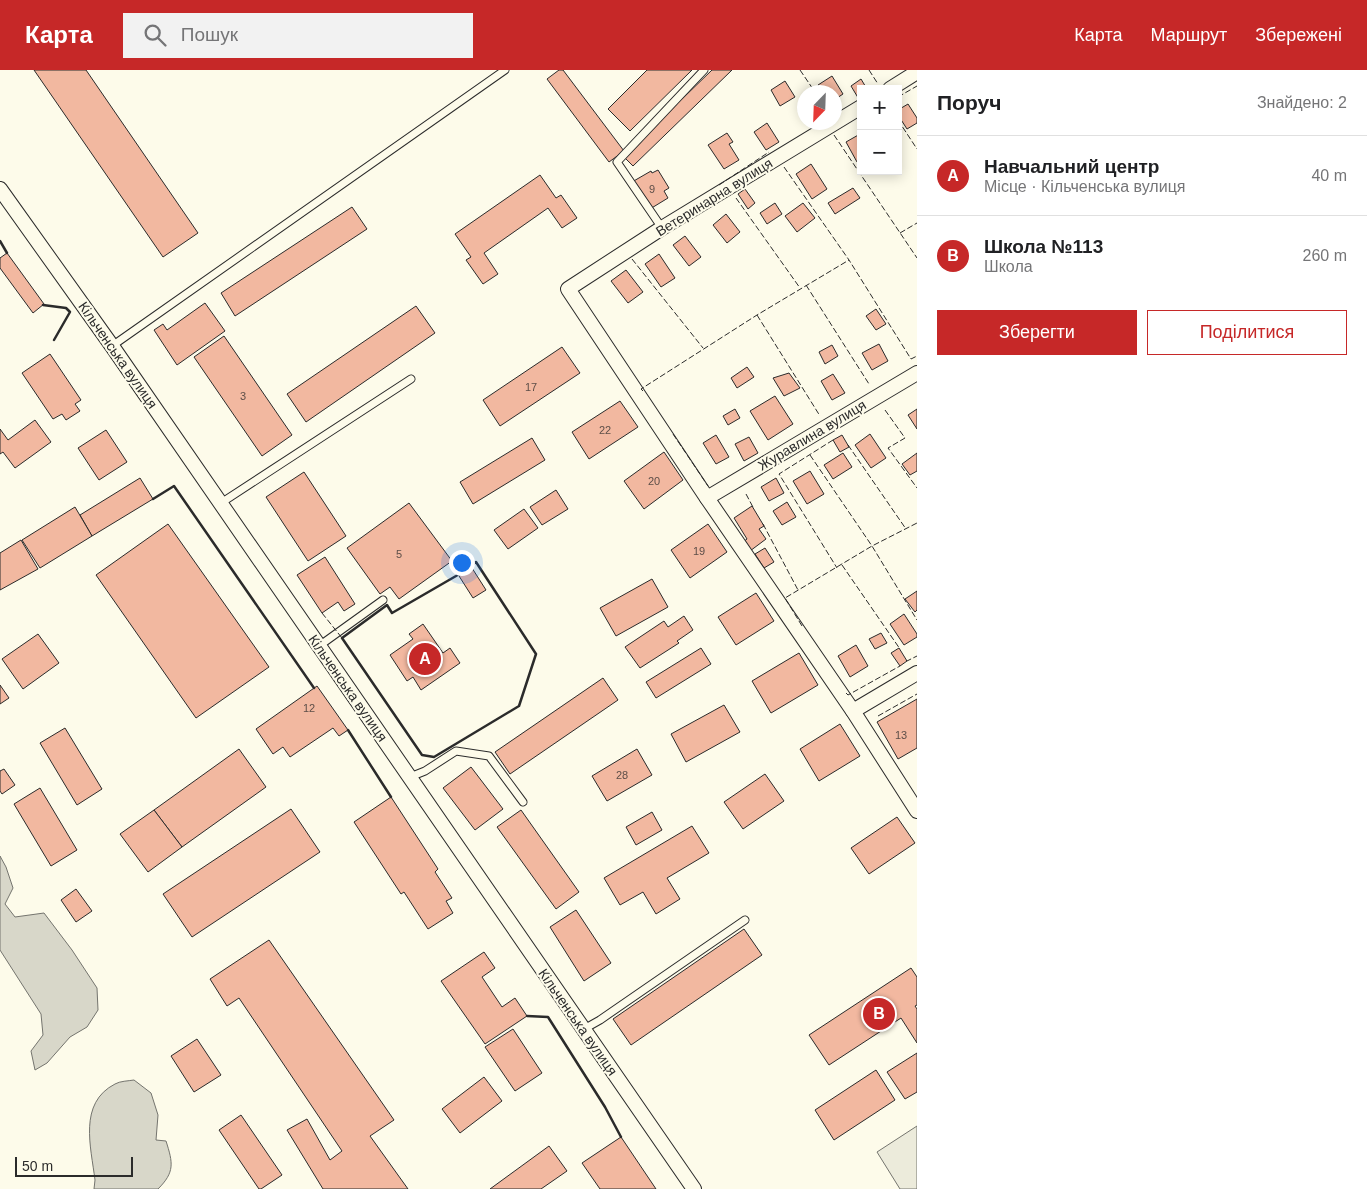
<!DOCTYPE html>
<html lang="uk">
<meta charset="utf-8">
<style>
body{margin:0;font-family:Helvetica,sans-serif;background:#f2f2f2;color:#202124}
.controls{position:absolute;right:15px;top:15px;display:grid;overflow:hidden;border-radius:0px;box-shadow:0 2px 12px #0003}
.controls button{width:45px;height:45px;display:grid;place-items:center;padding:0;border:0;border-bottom:1px solid #e0e0e0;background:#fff;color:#202124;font:25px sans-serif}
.compass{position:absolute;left:797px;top:15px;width:45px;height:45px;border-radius:50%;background:#fff;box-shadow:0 2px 12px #0003;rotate:203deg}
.scale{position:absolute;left:15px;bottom:12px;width:118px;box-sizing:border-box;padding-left:5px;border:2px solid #2b2b2b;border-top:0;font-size:14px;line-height:18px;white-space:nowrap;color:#2b2b2b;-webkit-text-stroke:4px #fdfbea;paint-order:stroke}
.you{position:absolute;left:461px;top:492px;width:18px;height:18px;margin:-12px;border:4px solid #fff;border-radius:50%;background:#1a73e8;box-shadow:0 0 0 8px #1a73e833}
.badge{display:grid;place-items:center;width:32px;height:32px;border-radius:50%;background:#c62828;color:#fff;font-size:16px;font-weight:700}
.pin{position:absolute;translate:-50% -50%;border:2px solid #fff;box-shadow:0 1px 5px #0006}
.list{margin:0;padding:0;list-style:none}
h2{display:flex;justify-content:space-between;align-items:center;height:65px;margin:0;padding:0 20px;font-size:21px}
h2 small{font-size:16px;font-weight:400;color:#757577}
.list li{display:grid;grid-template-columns:32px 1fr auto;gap:15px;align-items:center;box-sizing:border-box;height:80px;padding:0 20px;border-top:1px solid #e0e0e0}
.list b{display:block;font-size:19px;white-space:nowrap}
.list p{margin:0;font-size:16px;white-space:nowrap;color:#757577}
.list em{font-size:16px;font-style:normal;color:#757577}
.actions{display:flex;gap:10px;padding:15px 20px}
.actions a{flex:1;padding:11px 0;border:1px solid #c62828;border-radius:0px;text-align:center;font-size:18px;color:#c62828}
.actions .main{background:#c62828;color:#fff}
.icon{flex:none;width:28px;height:28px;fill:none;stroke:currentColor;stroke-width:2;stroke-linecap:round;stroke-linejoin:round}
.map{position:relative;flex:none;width:917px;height:1119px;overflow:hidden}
header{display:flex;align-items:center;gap:30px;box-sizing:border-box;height:70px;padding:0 25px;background:#c62828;color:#fff}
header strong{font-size:24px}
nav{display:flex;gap:28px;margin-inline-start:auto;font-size:18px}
.search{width:350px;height:45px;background:#f2f2f2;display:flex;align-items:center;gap:12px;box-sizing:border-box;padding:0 18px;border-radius:0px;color:#757577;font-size:19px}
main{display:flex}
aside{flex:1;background:#fff}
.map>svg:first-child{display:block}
.green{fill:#ecebdb;stroke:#74746e}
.water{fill:#d8d7c9;stroke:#74746e}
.building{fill:#f2b8a0;stroke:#2b2b2b}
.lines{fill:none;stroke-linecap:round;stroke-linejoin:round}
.service-casing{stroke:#2b2b2b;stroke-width:9}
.minor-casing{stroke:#2b2b2b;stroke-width:16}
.service{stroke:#fdfbea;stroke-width:7}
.minor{stroke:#fdfbea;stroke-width:14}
.fence{stroke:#2b2b2b;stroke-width:1;stroke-dasharray:6 2.5;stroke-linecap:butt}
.wall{stroke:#2b2b2b;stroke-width:2.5}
.labels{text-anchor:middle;stroke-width:4;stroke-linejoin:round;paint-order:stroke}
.number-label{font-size:11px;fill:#5d4e48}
.street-label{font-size:14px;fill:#2b2b2b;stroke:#fdfbea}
</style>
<header>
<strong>Карта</strong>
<div class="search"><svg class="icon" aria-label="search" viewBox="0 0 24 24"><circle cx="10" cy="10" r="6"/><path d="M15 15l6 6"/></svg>Пошук</div>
<nav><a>Карта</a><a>Маршрут</a><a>Збережені</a></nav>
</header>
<main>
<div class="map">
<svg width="917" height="1119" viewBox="0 0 917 1119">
<rect width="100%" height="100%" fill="#fdfbea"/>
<polygon class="green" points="917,1056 917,1119 900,1119 877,1082"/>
<g class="water">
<polygon points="0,786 6,797 13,818 5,834 15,847 44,843 72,880 97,918 98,940 87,957 70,967 47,993 35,1000 31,981 43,965 41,944 0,880"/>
<path d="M134,1010L151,1023L158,1045L156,1070L166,1071C173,1093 175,1102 158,1119H94L95,1110C91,1077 78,1033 115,1014C120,1011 128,1011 134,1010Z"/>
</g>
<g class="building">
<polygon points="34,0 86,0 198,163 163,187"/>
<polygon points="559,0 563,0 624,81 609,92 547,9"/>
<polygon points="647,0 692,0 630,61 608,39"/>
<polygon points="712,0 732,0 633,96 623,86"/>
<polygon points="832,6 843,24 834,30 834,22 823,22 818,15"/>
<polygon points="861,9 867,19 861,19 860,31 851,16"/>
<polygon points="785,11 795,27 780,36 771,20"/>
<polygon points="908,34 917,48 917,53 907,59 898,45 898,40"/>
<polygon points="767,53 779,72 766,80 754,62"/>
<polygon points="727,63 733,72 729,74 739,90 724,99 708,75"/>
<polygon points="860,64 861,90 857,92 846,72"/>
<polygon points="811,94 827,119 812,129 796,104"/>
<polygon points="658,100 669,118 664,121 668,128 650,139 632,112 651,101 652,103"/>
<polygon points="540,105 556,128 561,125 577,148 562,158 548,138 484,183 498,204 483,214 466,190 471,187 455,164"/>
<polygon points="853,118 860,128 835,144 828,133"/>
<polygon points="745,119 755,133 748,139 738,124"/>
<polygon points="775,133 782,144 767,154 760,143"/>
<polygon points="803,133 815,148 797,162 785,146"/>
<polygon points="352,137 367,159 235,246 221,223"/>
<polygon points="726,144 740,162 727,173 713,155"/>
<polygon points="685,166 701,187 689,196 673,175"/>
<polygon points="7,183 44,234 33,243 0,198 0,188"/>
<polygon points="659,184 675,208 661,217 645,194"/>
<polygon points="626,200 643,222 628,233 611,211"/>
<polygon points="205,233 225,261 177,295 154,260 163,254 167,260"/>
<polygon points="416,236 435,263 306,352 287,324"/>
<polygon points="876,239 886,254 876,260 866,246"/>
<polygon points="224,266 292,365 262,386 194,287"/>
<polygon points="879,274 888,291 872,300 862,283"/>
<polygon points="832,275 838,286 825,294 819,282"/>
<polygon points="562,277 580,303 500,356 483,330"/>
<polygon points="50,284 81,330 75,334 80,341 66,350 62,344 53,349 22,303"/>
<polygon points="747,297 754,307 737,318 731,308"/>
<polygon points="789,303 800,318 784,326 773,308"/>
<polygon points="833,304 845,323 832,330 821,311"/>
<polygon points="775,326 793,354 768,370 750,341"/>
<polygon points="620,331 638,357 589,389 572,362"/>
<polygon points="735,339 740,348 728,355 723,346"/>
<polygon points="917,339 917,359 908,345"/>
<polygon points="35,350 51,372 15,398 3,382 0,384 0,359 8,370"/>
<polygon points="106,360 127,392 99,410 78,378"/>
<polygon points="870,364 886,388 871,398 855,375"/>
<polygon points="716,365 729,387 716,394 703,373"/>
<polygon points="842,365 849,377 840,382 833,370"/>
<polygon points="749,367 758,383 744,391 735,374"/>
<polygon points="532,368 545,390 473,434 460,412"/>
<polygon points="664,382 683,410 644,439 624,411"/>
<polygon points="843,383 852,397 833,409 824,395"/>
<polygon points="917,383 917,401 910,405 902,394"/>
<polygon points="810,401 824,424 807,434 793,411"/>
<polygon points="304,402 346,466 308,491 266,427"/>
<polygon points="140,408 153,429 92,466 80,445"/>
<polygon points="776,408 784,423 769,431 761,417"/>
<polygon points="556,420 568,439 542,455 530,437"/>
<polygon points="787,432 796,447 782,455 773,441"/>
<polygon points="409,433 452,491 399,529 390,517 380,524 347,478"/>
<polygon points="752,436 764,456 759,459 766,469 750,481 743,472 747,469 734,448"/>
<polygon points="75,437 92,466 40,498 22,470"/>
<polygon points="524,439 538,458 508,479 494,460"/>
<polygon points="168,454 269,597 196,648 96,505"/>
<polygon points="708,454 727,482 690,508 671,480"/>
<polygon points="21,470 38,499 0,520 0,483"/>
<polygon points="765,478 774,492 764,498 755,484"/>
<polygon points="325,487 355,534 344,541 338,532 322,543 297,505"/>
<polygon points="472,498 486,520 473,528 459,506"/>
<polygon points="652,509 668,537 616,566 600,538"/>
<polygon points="917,521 917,540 915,542 905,529"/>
<polygon points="756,523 774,551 736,575 718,547"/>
<polygon points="904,544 917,564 917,567 904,575 890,554"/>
<polygon points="684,546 693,560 677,571 679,573 640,598 625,577 664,551 668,557"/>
<polygon points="423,554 443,583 450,578 460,593 421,620 413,607 407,611 390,585 413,569 409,564"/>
<polygon points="881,563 887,573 875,579 869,569"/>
<polygon points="38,564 59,593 23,619 2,589"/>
<polygon points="856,575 868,596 850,607 838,586"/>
<polygon points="701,578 711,594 656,628 646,612"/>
<polygon points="899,578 907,591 900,596 891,583"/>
<polygon points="799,583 818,615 771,643 752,611"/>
<polygon points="603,608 618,630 510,704 495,682"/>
<polygon points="0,615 9,628 0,634"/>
<polygon points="317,616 348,660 339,666 333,658 290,687 283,677 273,684 256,659"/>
<polygon points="917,629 917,678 898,689 877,652"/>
<polygon points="724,635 740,662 686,692 671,664"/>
<polygon points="840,654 860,686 819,711 800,679"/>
<polygon points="65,658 102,719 77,735 40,673"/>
<polygon points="239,679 266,717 182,777 154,740"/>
<polygon points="637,679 652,705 607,731 592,706"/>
<polygon points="471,697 503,739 475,760 443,718"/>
<polygon points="4,699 15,715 2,724 0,721 0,701"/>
<polygon points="765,704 784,731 743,759 724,732"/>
<polygon points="40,718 77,780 51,796 14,734"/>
<polygon points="391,727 438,799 435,802 452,828 446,831 453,843 428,859 404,822 401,824 354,752"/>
<polygon points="291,739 320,782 192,867 163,824"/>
<polygon points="154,740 182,777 148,802 120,764"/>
<polygon points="521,740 579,822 556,839 497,757"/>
<polygon points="652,742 662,760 636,775 626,757"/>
<polygon points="897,747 915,773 869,804 851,778"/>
<polygon points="692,756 709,783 667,808 680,829 656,844 643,822 620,835 604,808"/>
<polygon points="76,819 92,841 76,852 61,830"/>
<polygon points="576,840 611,893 584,911 550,857"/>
<polygon points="744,859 762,885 631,975 613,949"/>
<polygon points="269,870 394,1050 370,1066 408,1119 323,1119 287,1060 307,1049 330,1090 342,1081 239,928 227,936 210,909"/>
<polygon points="484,882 495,898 482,907 502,937 515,928 527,946 485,974 441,911"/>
<polygon points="911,898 917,907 917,935 915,936 917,939 917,973 901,948 829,995 809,965"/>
<polygon points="513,959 542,1003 515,1021 485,977"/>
<polygon points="197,969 221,1005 194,1022 171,986"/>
<polygon points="917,983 917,1022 905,1029 887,1002"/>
<polygon points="876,1000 895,1030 834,1070 815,1040"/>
<polygon points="484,1007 502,1031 460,1063 442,1039"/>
<polygon points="241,1045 282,1105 261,1119 259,1119 219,1060"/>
<polygon points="621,1067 656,1119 600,1119 582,1093"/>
<polygon points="549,1076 567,1101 541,1119 490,1119"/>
</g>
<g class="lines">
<defs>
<g id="service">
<polyline points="662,158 617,92 704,0"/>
<polyline points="112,276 505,0"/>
<polyline points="221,433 411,309"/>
<polyline points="319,576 383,530"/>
<polyline points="410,707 425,701 456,681 489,686 523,732"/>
<polyline points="584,959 600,950 745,850"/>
</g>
<g id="minor">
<polyline points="890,19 917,2"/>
<polyline points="861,37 662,158 568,219 707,428 853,641 917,741"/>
<polyline points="0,119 112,276 694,1119"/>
<polyline points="707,428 917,303"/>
<polyline points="853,641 917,603"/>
</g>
</defs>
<use href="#service" class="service-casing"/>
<use href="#minor" class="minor-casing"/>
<use href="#service" class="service"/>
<use href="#minor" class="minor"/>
<g class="fence">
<polyline points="800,0 815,22"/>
<polyline points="869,0 878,14"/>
<polyline points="898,27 917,16"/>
<polyline points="898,50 917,79"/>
<polyline points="834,65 917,188"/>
<polyline points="784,97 849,190 911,289 917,286"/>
<polyline points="719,115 769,82"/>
<polyline points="736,128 800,218"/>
<polyline points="900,163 917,153"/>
<polyline points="632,189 703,278"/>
<polyline points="806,215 869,314"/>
<polyline points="757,245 820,346"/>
<polyline points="643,321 641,319 757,245 849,190"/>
<polyline points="885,340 905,368 888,378 917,418"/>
<polyline points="673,364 708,416"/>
<polyline points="833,370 779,404 837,498"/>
<polyline points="848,375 906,459"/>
<polyline points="810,385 872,476 917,550"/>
<polyline points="746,424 754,439"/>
<polyline points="763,454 798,520"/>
<polyline points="842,495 900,579"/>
<polyline points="322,543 342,568"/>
<polyline points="802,556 785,528 872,476 917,453"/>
<polyline points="906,590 907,591 917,586"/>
<polyline points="846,623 848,625 900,596"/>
<polyline points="878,646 917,624"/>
</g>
<g class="wall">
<polyline points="0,171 7,183"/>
<polyline points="43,235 66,238 70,242 54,270"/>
<polyline points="153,429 174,416 314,618"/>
<polygon points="476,492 536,584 519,636 434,687 422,685 342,568 387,535 392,543 456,506"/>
<polyline points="348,660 391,727"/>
<polyline points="527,946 548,947 605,1037 621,1067"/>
</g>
</g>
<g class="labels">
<g class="number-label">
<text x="652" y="123">9</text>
<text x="531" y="321">17</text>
<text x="243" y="330">3</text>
<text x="605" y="364">22</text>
<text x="654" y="415">20</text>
<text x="699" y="485">19</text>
<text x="399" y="488">5</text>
<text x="309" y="642">12</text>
<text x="901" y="669">13</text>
<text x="622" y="709">28</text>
</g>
<g class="street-label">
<text transform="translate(714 127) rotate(-32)" y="5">Ветеринарна вулиця</text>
<text transform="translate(118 285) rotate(55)" y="5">Кільченська вулиця</text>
<text transform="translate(812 365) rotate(-31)" y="5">Журавлина вулиця</text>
<text transform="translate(348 618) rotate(55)" y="5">Кільченська вулиця</text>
<text transform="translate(578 952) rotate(55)" y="5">Кільченська вулиця</text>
</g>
</g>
</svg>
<div class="controls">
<button>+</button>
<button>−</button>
</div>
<svg class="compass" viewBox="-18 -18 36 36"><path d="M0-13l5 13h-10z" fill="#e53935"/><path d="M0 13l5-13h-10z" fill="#757577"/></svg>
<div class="scale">50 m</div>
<div class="you"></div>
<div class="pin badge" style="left:425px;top:589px">A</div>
<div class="pin badge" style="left:879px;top:944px">B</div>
</div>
<aside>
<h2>Поруч<small>Знайдено: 2</small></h2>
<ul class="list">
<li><span class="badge">A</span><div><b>Навчальний центр</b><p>Місце · Кільченська вулиця</p></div><em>40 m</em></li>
<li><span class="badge">B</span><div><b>Школа №113</b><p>Школа</p></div><em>260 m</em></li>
</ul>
<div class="actions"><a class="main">Зберегти</a><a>Поділитися</a></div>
</aside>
</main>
